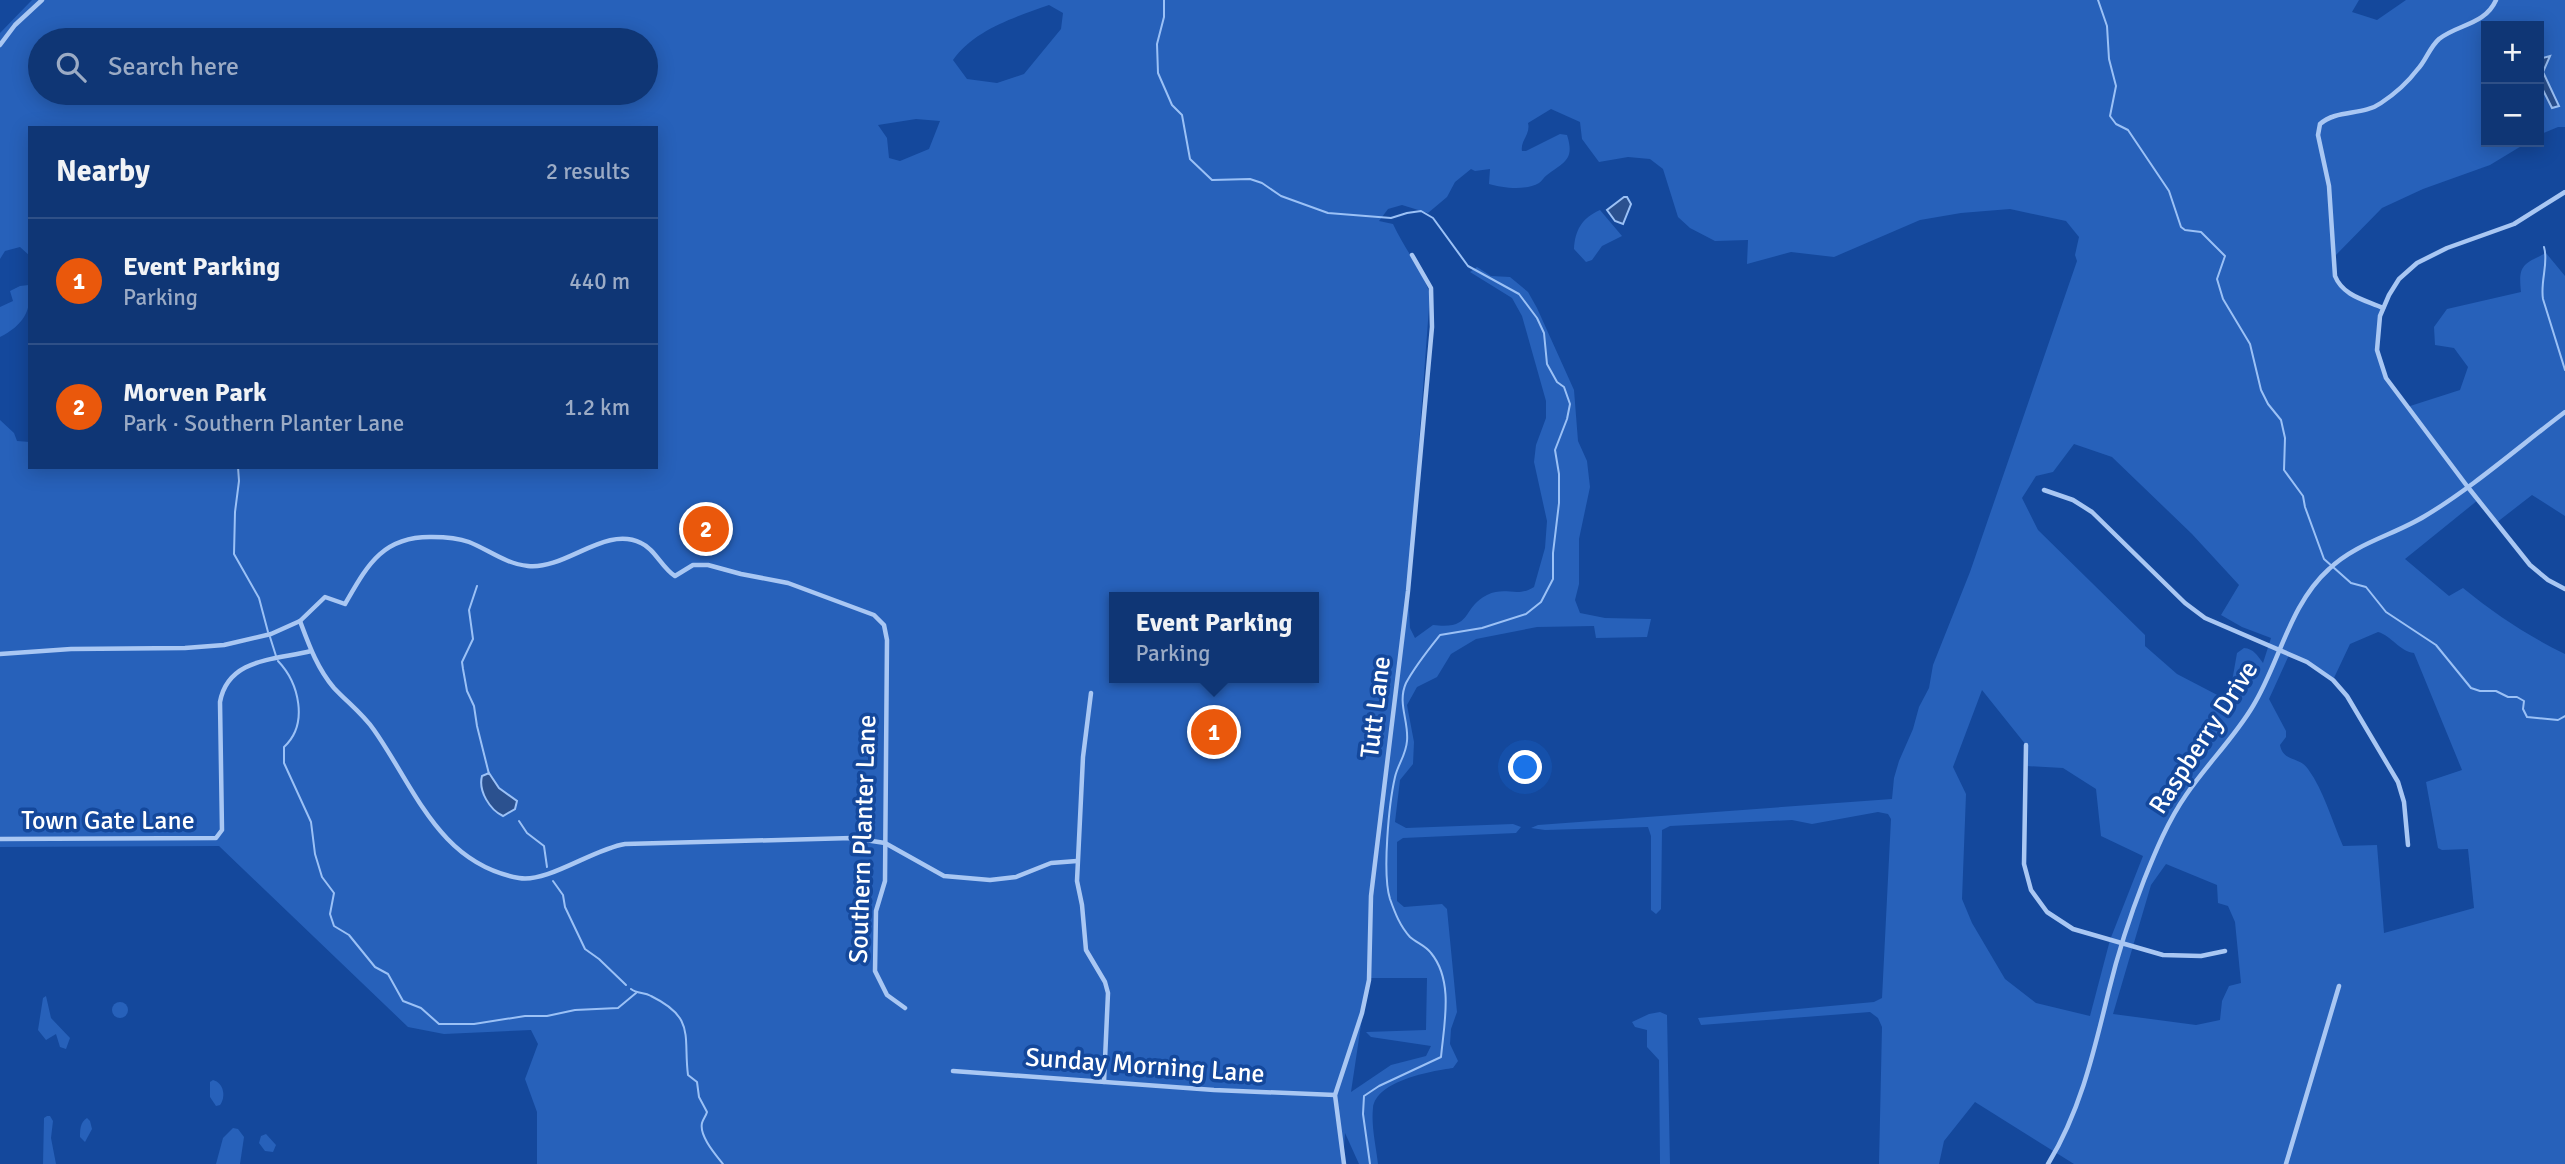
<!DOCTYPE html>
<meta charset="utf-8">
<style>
body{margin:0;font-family:Signika,sans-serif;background:#1d417d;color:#f1f3f6}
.controls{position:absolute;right:21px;top:21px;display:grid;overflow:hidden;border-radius:0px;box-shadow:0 4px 18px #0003}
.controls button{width:63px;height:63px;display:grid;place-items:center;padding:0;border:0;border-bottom:2px solid #2f5087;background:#0f3675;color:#f1f3f6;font:35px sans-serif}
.you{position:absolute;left:1526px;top:768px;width:24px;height:24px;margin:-18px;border:5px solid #fff;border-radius:50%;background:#1a73e8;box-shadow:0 0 0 10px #1a73e833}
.badge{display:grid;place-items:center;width:46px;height:46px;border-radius:50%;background:#ea580c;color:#fff;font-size:23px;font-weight:700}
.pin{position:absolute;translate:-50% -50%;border:4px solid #fff;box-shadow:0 2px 7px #0006}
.popup{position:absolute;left:1109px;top:592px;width:210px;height:91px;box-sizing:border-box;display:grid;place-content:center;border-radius:0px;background:#0f3675;filter:drop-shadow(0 2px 5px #0005);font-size:23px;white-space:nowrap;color:#9babc5}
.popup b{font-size:26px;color:#f1f3f6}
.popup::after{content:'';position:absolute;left:50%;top:100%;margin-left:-14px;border:14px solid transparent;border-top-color:#0f3675}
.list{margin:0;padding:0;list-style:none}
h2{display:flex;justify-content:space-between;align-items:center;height:91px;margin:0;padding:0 28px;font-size:30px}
h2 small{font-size:23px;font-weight:400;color:#9babc5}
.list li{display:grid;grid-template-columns:46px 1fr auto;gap:21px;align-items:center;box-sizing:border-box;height:126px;padding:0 28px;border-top:2px solid #2f5087}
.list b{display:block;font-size:26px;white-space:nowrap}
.list p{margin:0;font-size:23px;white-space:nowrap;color:#9babc5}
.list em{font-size:23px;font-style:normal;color:#9babc5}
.icon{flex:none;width:38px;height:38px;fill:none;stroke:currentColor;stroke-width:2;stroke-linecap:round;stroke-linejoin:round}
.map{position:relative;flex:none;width:2565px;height:1164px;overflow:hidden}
.search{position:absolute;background:#0f3675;box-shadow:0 4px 18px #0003;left:28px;top:28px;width:630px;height:77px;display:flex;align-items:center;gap:18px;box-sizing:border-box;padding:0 24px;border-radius:38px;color:#9babc5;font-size:26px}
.panel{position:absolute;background:#0f3675;box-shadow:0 4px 18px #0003;left:28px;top:126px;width:630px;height:343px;border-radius:0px}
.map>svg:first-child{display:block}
.green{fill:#2761ba;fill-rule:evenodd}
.water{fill:#2b518f;stroke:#9bc1f6;stroke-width:2}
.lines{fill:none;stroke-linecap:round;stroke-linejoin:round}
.stream{stroke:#9bc1f6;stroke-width:2}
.minor{stroke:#a9c7f3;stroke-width:4.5}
.labels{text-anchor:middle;stroke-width:7;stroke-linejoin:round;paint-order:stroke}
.street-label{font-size:26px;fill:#fff;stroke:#14489c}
</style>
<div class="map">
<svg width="2565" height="1164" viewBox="0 0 2565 1164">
<rect width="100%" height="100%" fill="#14489c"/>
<g class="green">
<path d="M32,0H2359L2352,12L2377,20L2406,0H2565V127H2558L2539,135V26H2486V142H2528L2490,165L2423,189L2382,208L2334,257C2336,295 2352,294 2383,308C2376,359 2376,364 2407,407L2460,390L2468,367L2454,348L2435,345L2434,327L2447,309L2521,292C2518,265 2523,264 2546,253L2565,276V516L2532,495L2496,523L2478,500L2405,559L2449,596L2463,588C2495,614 2528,636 2565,654V1164H2074L1975,1102L1944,1141L1939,1164H1879L1882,1027L1878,1018L1870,1012L1701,1025L1698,1018L1874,1002L1882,998L1891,819L1888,814L1878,812L1812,824L1792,820L1670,826L1662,830L1661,909L1656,914L1651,910V836L1648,827L1545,830L1531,828L1538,825L1892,799L1894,778L1899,761L1913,729L1919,707L1929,688L1933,665L1970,572L2077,261L2075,255L2079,237L2066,221L2010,209L1961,213L1920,220L1834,257L1791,252L1747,264L1748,240L1715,241L1690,228L1678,217L1663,169L1650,159L1628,157L1599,162L1582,139L1580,122L1551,109L1528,123C1531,134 1520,141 1522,151H1526L1560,134L1567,135C1575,160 1564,162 1547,175C1544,177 1542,181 1539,183C1525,191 1503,188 1489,184L1490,169L1475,171L1471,169L1455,182L1447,197L1428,213L1402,205L1388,209L1379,221L1393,224C1404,248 1421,268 1430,294L1408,590L1410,628L1415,638L1433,625C1474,630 1461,608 1487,595C1506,586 1517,598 1534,587L1545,548L1547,521L1534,462L1536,445L1546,418V401L1522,316L1512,298L1470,272L1477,267L1491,276L1510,277L1528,292L1537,308L1574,390L1578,441L1587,461L1590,487L1579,539V584L1575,600L1580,613L1605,618L1651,619L1647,637L1596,638L1594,626L1537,627L1476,639L1451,654L1437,677L1417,687L1407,705L1414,742L1413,764L1400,780L1395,822L1406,828L1513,824L1521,827L1516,833L1403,838L1397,842V901L1404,907L1442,904L1447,909L1457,1012L1451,1029L1450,1044L1458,1061L1453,1068C1431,1071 1376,1081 1373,1108C1371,1126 1376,1146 1378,1164H1359L1345,1133L1343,1164H537V1112L525,1079L538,1044L531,1030L444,1034L408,1027L219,846L0,847V420L14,433L17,441L30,442V467H656V128H30V256L20,247L5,251L0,259V33ZM1049,5L1063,13L1061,29L1024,74L997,83L967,79L953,60C974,30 1015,17 1049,5ZM40,40H646V93H40ZM916,119L940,121L929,149L900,161L889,158L887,138L878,125ZM2074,444L2112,457L2192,534L2239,585L2221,615L2242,627L2271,638L2263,663C2257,655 2254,649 2244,648L2237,653L2230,693L2225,699L2177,674L2145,646V635L2038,530L2022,498L2036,476L2053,472ZM1114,597H1314V678H1114ZM2378,632C2392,636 2399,651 2414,653L2462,770L2426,782L2438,848L2442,850L2468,849L2474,908L2384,933L2377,845L2343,846C2332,821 2324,791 2308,769C2299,756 2283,762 2280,745L2286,737V731L2269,699L2289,655L2324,673L2333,680L2350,644ZM1982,690L2026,745V766L2063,768L2096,789L2101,836L2143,856L2110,940L2090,1016L2036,1003L2005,979L1972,923L1962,899L1966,794L1953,767ZM2166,864L2217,885L2218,903L2228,906L2235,922L2241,983L2229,986L2222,1001L2220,1020L2196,1025L2113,1014L2151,885ZM1368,978H1427L1426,1030L1366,1032L1371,1037L1431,1046L1426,1056L1391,1065L1351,1092Z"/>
<path d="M1600,210L1622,236L1602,246L1592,260L1586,262L1574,249C1575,230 1582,218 1600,210Z"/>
<path d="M29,285C33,311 22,326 0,337V307L13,301L10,291L20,286Z"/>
<polygon points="46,996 51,1018 70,1038 66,1049 60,1047 56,1034 46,1040 38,1030 43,998"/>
<circle cx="120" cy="1010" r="8"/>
<polygon points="1660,1012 1667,1015 1670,1164 1660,1164 1659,1060 1647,1047 1647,1030 1635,1027 1632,1022 1649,1014"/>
<path d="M213,1080C224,1083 226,1097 220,1105L216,1106L210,1097V1082Z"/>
<polygon points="47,1116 50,1116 53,1121 51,1138 56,1164 43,1164 44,1118"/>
<path d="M87,1118L90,1121L92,1129L85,1142L80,1137C80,1130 80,1122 87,1118Z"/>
<polygon points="233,1128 238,1129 244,1137 240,1164 216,1164 223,1138"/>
<polygon points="266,1134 276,1145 273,1152 265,1151 259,1143 261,1136"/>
</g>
<g class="water">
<polygon points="2550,56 2543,72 2559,106 2552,108 2539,82 2539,59"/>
<polygon points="1624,197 1627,197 1631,204 1623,224 1615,221 1607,210"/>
<path d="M489,773L499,788L517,801L515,809L503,816C490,810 478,791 482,776Z"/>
</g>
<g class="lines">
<g class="stream">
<path d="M1164,0V17L1157,44L1158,73L1172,105L1182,115L1190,159L1212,180L1250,179L1262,183L1281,196L1328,213L1391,218L1407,213L1421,211L1433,218L1468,266L1519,294L1537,318L1544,333L1547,364L1557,382L1564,387L1570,404L1567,419L1555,450L1559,474V503L1553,553V579L1541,602L1526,614L1482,628L1440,635C1428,650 1415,666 1406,683C1397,703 1409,721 1407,741C1406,755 1398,764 1395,777C1389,803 1382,874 1390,899C1395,913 1400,926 1410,937C1417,943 1426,946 1431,953C1454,981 1444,1024 1441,1057L1379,1086L1364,1096L1363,1114L1370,1164"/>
<polyline points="2098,0 2107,26 2109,59 2116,86 2110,116 2116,124 2128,130 2169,191 2181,227 2185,230 2201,232 2225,256 2217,279 2223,299 2250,344 2261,390 2268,404 2281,420 2285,438 2284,470 2303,496 2305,507 2324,559 2351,583 2366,587 2386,612 2436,645 2471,688 2480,691 2496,691 2508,697 2517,697 2524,701 2523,709 2527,717 2558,720 2565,716"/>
<path d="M2544,247C2549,263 2540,281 2543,299L2565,370"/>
<polyline points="238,467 239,481 235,512 234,554 259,598 268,632"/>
<polyline points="477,586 469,610 473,639 462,662 463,669 467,691 474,706 477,726 489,774"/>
<polyline points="270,637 276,656"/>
<path d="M278,661C299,683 309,724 284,747V763L311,822L315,854L322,877L334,893L330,914L334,926L349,935L375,967L388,974L403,1001L421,1008L439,1024H474L525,1016H547L575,1010L618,1008L636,993"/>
<polyline points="519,821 527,833 544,846 547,867"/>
<polyline points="553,881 563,895 565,907 585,949 599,959 626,985"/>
<path d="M631,989C637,994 644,992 651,996C696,1018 683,1036 688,1075L697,1082L699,1097L707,1112C706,1116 703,1119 702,1123C699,1136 716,1155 723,1164"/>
</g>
<g class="minor">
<polyline points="0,45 15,25 42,0"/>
<polyline points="2565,192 2514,224 2447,248 2417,263 2399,279 2389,295 2380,316 2377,350 2386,378 2467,486 2530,565 2548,580 2565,589"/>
<path d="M2383,308C2365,300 2343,296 2335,276L2329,186L2318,135L2320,124C2337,109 2363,116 2381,103C2393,95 2408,82 2417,70C2426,61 2429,48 2439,39C2458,24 2485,25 2496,0"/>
<polyline points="2044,490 2073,500 2092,512 2185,603 2205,618 2307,662 2333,680 2347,696 2398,782 2404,802 2408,845"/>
<path d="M300,621C309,645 317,668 334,688C347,702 363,714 374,730C415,788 439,864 519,878C548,883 593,849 625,844L852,838L885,843L944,876L990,880L1016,877L1051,863L1077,861"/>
<path d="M0,654L71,649L185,648L224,645L271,634L300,621L325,597L345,604C367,566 382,536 432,537C444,537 458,538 469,542C489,550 506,564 528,566C566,570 605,525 641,543C655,549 662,568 675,576L693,565H708L741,574L788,583L874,615L884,625L887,640L885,881L876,911L875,971L887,995L905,1008"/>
<polyline points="1091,693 1083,757 1077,881 1082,905 1086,950 1105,982 1108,993 1104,1082"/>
<polyline points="2026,745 2024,864 2031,890 2047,912 2073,929 2163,955 2201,956 2225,951"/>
<path d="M0,839L216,838L222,830L220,702C228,658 275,660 311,651"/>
<polyline points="953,1071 1214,1090 1335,1095"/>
<polyline points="1344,1164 1335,1095 1362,1013 1369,980 1371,896 1408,591 1432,327 1431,288 1412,255"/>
<path d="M2048,1164C2081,1110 2094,1051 2109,990C2118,953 2130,916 2144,880C2156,850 2168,821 2186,795C2207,764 2234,738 2253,706C2280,662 2289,605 2329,569C2356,543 2394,535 2425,516C2472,488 2521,445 2565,412"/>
<polyline points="2286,1164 2339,986"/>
</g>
</g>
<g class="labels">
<g class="street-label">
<text transform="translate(1375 707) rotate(-83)" y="9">Tutt Lane</text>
<text transform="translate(2203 737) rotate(-57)" y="9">Raspberry Drive</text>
<text x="108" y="829">Town Gate Lane</text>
<text transform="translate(862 839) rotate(-88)" y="9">Southern Planter Lane</text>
<text transform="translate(1145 1065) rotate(4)" y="9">Sunday Morning Lane</text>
</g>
</g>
</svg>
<div class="controls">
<button>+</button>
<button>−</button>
</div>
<div class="you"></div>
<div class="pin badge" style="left:1214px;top:732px">1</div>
<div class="popup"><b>Event Parking</b>Parking</div>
<div class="pin badge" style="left:706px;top:529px">2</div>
<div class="search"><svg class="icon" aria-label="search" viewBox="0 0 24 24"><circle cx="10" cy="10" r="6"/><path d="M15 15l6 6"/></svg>Search here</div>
<section class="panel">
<h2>Nearby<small>2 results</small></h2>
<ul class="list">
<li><span class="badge">1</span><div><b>Event Parking</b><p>Parking</p></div><em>440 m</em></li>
<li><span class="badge">2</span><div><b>Morven Park</b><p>Park · Southern Planter Lane</p></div><em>1.2 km</em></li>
</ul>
</section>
</div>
